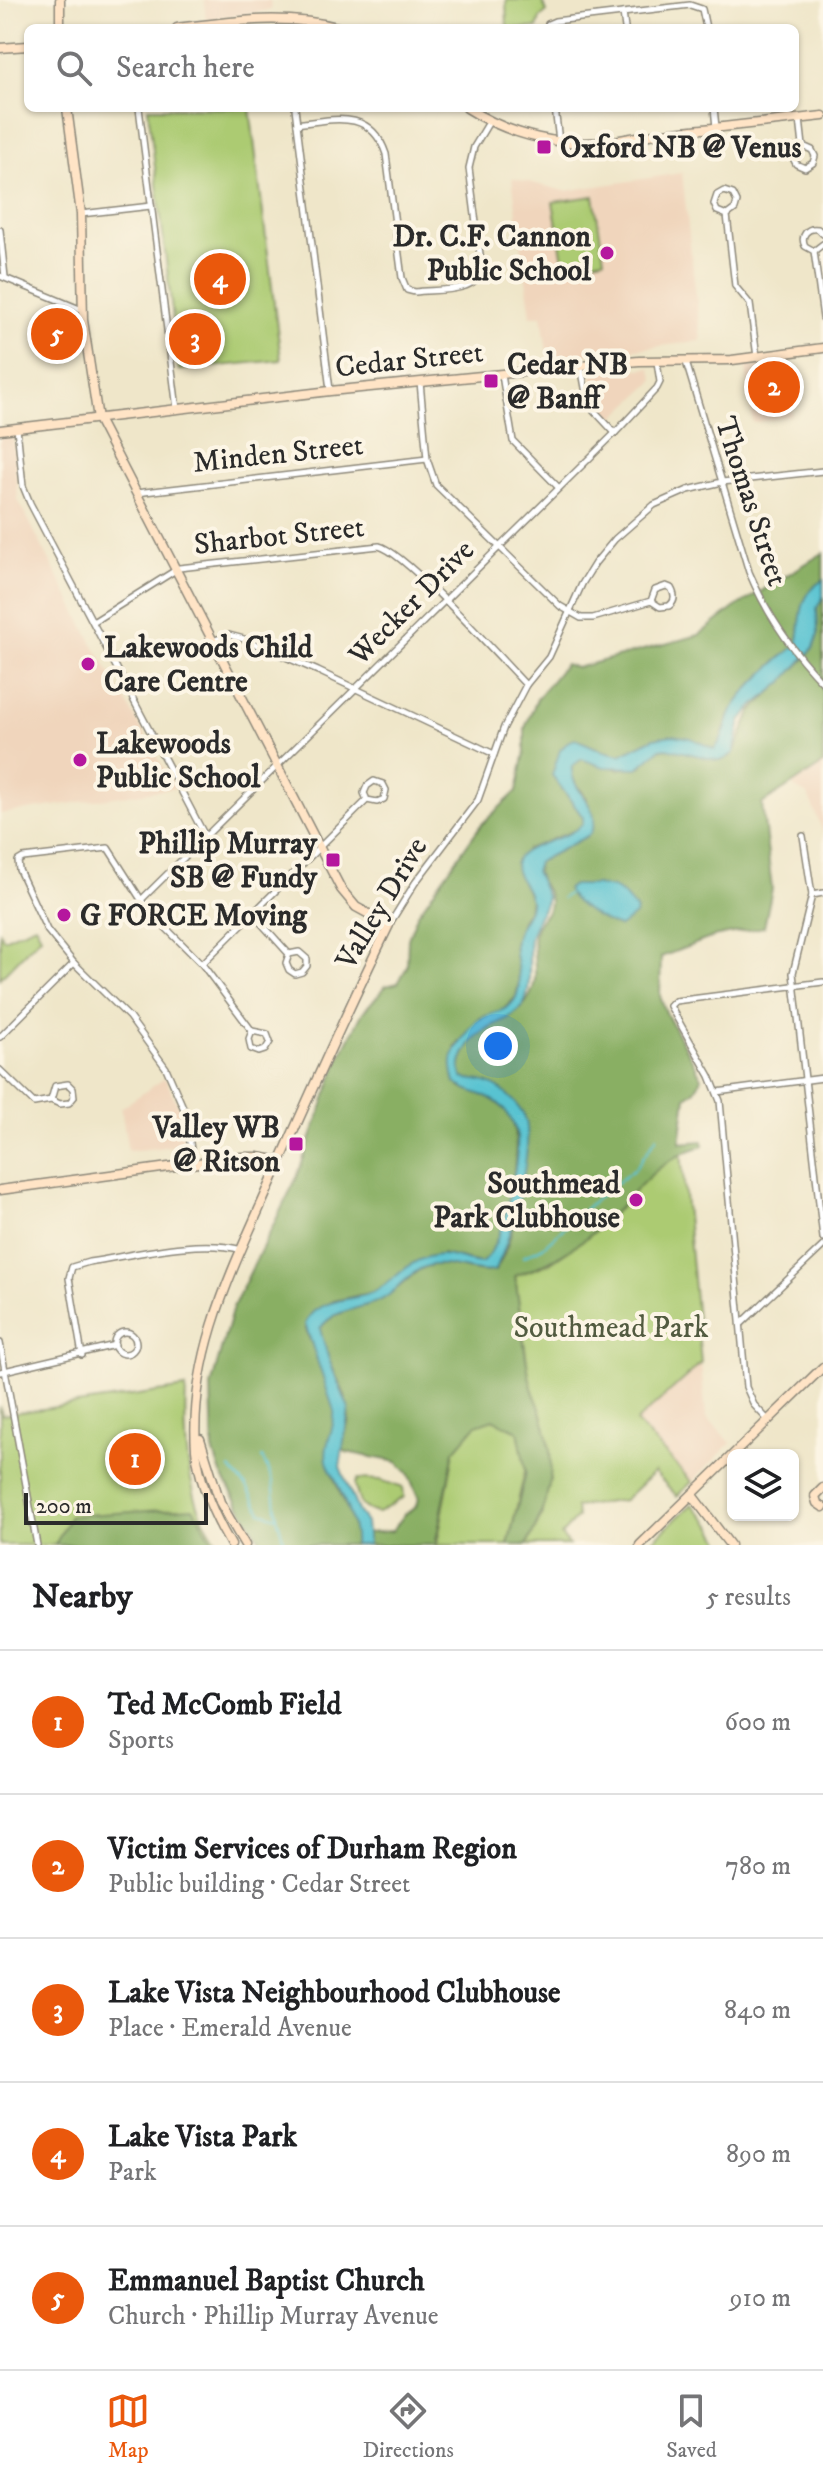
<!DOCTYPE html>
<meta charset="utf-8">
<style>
body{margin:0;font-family:"IM FELL DW Pica",serif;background:#f6f6f6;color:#202124}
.controls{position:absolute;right:24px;bottom:24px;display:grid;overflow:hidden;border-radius:12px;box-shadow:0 2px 6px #0004}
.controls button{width:72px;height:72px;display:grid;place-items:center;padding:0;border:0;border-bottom:2px solid #e0e0e0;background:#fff;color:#202124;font:40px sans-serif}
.scale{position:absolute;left:24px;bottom:20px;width:184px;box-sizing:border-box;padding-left:8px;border:4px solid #2b2b2b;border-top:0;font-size:22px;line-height:28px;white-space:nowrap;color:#2b2b2b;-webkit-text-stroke:6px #fcf5e5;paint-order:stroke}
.you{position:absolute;left:498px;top:1046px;width:28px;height:28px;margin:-20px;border:6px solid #fff;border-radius:50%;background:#1a73e8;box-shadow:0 0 0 12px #1a73e833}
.badge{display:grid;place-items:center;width:52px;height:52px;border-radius:50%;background:#ea580c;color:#fff;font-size:26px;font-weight:700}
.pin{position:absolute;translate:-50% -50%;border:4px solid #fff;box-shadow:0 2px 8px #0006}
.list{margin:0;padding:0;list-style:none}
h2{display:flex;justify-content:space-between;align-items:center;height:104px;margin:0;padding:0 32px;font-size:34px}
h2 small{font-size:26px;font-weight:400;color:#757577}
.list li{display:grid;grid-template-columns:52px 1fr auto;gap:24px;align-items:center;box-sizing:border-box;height:144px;padding:0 32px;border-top:2px solid #e0e0e0}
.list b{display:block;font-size:30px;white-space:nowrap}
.list p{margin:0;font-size:26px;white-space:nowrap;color:#757577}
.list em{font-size:26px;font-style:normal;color:#757577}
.icon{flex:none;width:44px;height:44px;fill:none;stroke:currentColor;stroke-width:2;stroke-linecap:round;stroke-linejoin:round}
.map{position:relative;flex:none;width:823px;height:1545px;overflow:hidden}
.search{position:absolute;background:#fff;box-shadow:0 2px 6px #0004;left:24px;right:24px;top:24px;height:88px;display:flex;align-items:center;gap:20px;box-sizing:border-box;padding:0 28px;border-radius:12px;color:#757577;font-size:30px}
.sheet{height:824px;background:#fff}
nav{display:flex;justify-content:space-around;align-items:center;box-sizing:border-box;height:112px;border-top:2px solid #e0e0e0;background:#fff;font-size:22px;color:#757577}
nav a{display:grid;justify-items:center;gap:4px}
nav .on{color:#ea580c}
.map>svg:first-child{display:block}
.built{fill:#f0d5bc}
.green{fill:#accb72;stroke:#6c7b4e;stroke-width:2}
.forest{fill:#89af64;stroke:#5a6d48;stroke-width:2}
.water{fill:#58c3d1;stroke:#42777e;stroke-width:2}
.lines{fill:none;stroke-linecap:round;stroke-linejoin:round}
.stream{stroke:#58c3d1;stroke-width:2}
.street-casing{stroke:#8d887a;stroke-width:8}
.secondary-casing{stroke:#8d887a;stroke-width:11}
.street{stroke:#fff;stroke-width:5}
.secondary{stroke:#ffe4c6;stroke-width:8}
.poi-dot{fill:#b5179e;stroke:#fcf5e5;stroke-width:3}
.labels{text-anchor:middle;stroke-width:8;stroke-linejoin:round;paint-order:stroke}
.poi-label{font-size:30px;font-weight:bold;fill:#2b2b2b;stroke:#fcf5e5;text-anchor:start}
.street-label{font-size:30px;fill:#2b2b2b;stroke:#fcf5e5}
.park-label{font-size:30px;fill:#525b40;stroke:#fcf5e5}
</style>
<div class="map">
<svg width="823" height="1545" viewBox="0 0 823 1545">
<rect width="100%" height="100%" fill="#fcf5e5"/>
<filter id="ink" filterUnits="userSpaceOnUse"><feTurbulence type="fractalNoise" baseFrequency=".0125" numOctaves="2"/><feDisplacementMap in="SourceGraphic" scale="16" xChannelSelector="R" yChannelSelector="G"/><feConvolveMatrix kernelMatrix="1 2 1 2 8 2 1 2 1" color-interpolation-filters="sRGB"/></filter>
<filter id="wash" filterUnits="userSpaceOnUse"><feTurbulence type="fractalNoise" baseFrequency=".006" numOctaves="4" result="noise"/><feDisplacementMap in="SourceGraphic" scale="32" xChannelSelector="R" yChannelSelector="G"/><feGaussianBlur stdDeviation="1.8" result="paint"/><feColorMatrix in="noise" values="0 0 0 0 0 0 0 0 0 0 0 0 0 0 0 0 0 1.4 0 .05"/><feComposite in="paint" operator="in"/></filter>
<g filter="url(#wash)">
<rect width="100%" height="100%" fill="#efe6c9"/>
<g class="built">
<polygon points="204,0 270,0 271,10 206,20"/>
<polygon points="682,173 701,341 548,360 542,316 531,316 512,178 565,191"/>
<polygon points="784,362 792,415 753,423 746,367"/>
<polygon points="650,368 654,379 652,383 613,419 594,399 592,373"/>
<polygon points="13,436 18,500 91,640 175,788 0,814 0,437"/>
<polygon points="823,765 823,832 808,795 793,787 796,781"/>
<polygon points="165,1078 179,1108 184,1145 128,1151 121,1108"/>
<polygon points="701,1363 706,1417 731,1443 692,1482 635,1422"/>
</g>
<g class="green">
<polygon points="506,0 541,0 547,12 540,18 537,28 507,28"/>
<polygon points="148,108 250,108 281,360 179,370"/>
<polygon points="594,196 604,259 564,266 553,202"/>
<polygon points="35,925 41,936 0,978 0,932 4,939"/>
<polygon points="681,1152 701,1363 636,1422 692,1482 677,1496 654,1472 624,1500 576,1507 577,1518 561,1535 569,1545 527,1545 542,1515 543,1417 530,1383 515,1276 548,1264 593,1233 651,1173"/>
<path d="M186,1388C184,1428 186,1481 203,1518C207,1527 214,1536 219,1545H0V1406L2,1415Z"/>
<polygon points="493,1419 518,1431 526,1455 525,1471 508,1545 437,1545 454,1451 474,1425"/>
<path d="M358,1479L380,1480L403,1488L404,1497L378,1513C360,1510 358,1501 355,1484Z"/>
<polygon points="692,1504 713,1527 723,1545 648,1545"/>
</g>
<g class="forest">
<path d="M823,553V580C796,597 803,619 797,645C775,661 742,691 730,715C725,725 723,736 718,746L714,749L672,735L654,738L620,755L603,751L576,739L552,775L583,817V823L576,830L527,849L515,865L530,899L528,911L522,919L514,943L519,982L516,997L502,1011L480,1018L455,1047L460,1087C481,1094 501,1099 512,1120C524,1143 505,1249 481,1263L442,1254L373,1292L334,1301L312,1313L305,1330C314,1346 337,1402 335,1419C333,1443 325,1440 331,1468C337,1494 357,1517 354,1545H263L221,1474L213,1450L211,1386L233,1307L297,1177L340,1057L363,1012L386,986L398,983L407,967L408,939L417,915L481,825L517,791L525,752V728L537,699L565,664L576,668L699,635L734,608Z"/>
<path d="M823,597V764L762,804L772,889L764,927L713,937L661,957L660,996L667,1015L702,1078L695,1090L686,1097L680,1143L703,1141V1146C649,1161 632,1202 591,1234C567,1253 543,1266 515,1276C520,1310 523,1346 530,1380C532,1392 539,1403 542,1415C559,1466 550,1499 527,1545H508L526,1472L518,1431L493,1419L476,1425L454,1451L435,1545H368V1533L392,1531L405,1514L415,1508L419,1499L408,1473L397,1462L346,1452L342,1448L349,1420L345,1395L329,1360L320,1329C332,1310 356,1311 374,1301C381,1297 390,1294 396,1289C408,1281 417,1267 433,1265C454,1262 473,1275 495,1271C512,1244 515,1216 520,1185C524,1160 529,1141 524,1115L463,1078C455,1063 470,1040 483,1031C499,1019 517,1018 528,999C542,977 531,957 534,933C536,920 551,913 550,901C548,885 531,878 538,862L589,835L587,798L572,778V766L582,759L618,769L642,766C645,756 657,749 667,748L729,757L734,753L751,712L807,657L818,635L817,608Z"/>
<polygon points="193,1508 215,1545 55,1545 70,1516"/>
</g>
<g class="water">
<path d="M823,580V597L817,608L818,635L814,647L783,682L750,709L741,721L734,753L723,760H716L667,748L660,749L638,768L604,767L582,759L572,766C568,792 608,808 589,835L538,862L535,871L547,898C543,912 533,923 530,938C527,958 534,994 520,1009C509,1021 495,1022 483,1031C470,1040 455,1063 463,1078C471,1080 480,1080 488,1083C501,1087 518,1103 524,1115C537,1140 510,1247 494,1271C473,1274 453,1262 432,1265C411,1268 399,1291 381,1300C360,1310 333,1308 320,1329L329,1360L349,1409L340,1467L358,1511L366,1523L368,1545H354C356,1524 343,1498 335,1478C332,1473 328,1467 327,1461C323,1444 336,1428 334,1411L305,1324C315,1297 353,1302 375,1291C396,1280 408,1260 432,1256C450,1252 464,1262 481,1263C502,1251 520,1159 517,1135C515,1126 512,1120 507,1113C495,1094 472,1095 455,1083C448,1057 452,1054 467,1033C470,1028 473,1023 478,1020C490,1012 507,1013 515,999C525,980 512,959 515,939C517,925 532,913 530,900C529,886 511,875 516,861C523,843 569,841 583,823V817L552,775L560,750L569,741L576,739L603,751L620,755L654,738L672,735L691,738L714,749C725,739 726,721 733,709C747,687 776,661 797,645C803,619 796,597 823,580Z"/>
<path d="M573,885H596L613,888L623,894L636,909L635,915L620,927C605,923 571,904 567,889Z"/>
</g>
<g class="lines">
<g class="stream">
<polyline points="562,898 568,894"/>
<polyline points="523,1257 543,1247 597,1198 635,1169 657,1137"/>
<polyline points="262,1457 273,1481 277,1517"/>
<polyline points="230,1469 247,1487 261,1512 277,1517 285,1545"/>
</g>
</g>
</g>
<g filter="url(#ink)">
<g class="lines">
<defs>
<g id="street">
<polyline points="623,13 625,28"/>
<polyline points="547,28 548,24 555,21 690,5 702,9 706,28"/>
<polyline points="139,108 177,409"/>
<polyline points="295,108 330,390"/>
<polyline points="555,108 559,141"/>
<polyline points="714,108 716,127"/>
<polyline points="800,119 803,146 812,150 815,156 813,163 805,168 796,164 793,158 796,151 803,146"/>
<path d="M297,124C335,119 371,109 386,154L402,278L407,290L415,292C437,289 474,294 482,270L469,168L474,147L489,122"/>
<polyline points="81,214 151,206"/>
<polyline points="727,215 717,211 714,204 717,195 724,191 733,194 737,202 735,209 727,215 735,286 750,304 757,357"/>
<polyline points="0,230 5,277"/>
<path d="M823,234L818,229C807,227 800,236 805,246L814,251L823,318"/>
<polyline points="814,251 823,244"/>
<polyline points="0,276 82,310"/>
<path d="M686,362L749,572C767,615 791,650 823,683"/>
<polyline points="581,366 588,404 615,433"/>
<polyline points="502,375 513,441 559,488"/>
<path d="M420,382L427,459L436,485L560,606L581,618H593L651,601L660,607L669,606C676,601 675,595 671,588L666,586L655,590L651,601"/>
<polyline points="17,428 23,486 30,503 205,836"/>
<polyline points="136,493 427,459"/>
<path d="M93,622L179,568L379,546C405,552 501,659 526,685"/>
<polyline points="212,641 229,635 244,639 318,671 494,754"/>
<polyline points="803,836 812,895 793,973 823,1238"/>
<polyline points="812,895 823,893"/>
<polyline points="141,900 615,433 657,388 660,382 657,362"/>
<polyline points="252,913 289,954 286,963 289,970 295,974 302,972 307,966 307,959 299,952 289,954"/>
<polyline points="389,925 415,883 478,800 504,727 526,685 549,657 582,584 595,563 615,539 654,505 688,490 722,482 823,471"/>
<polyline points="202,964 367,800 377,802 384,799 386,790 383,784 374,781 367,786 364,793 367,800"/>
<polyline points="0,1037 74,963"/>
<polyline points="0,1070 34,1103 51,1100 60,1104 69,1103 74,1097 73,1089 68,1084 55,1086 51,1100"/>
<polyline points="717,1092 823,1078"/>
<polyline points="193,1164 186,1114 166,1068 129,1017 74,963 47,930 19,870 18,861 23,858 108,848 147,909 202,964 252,1031 249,1039 251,1049 259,1052 265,1050 270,1042 267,1034 252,1031"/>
<polyline points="741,1324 823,1246"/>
<circle cx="125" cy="1343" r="11"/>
<polyline points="0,1343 37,1545"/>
<path d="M82,1355L69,1278L72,1267L89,1262C134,1255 199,1238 242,1250"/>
<polyline points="0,1372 115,1345"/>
<polyline points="768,1420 754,1405 746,1387 720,1101 710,1076 670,1006 675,1001 823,982"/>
</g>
<g id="secondary">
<polyline points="60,28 60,0"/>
<path d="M177,28C232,21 286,13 341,28"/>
<polyline points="0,48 28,46"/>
<path d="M67,108L81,214L83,320L98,419L341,889L356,907L389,925C349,1007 312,1089 275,1173C237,1261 189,1349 196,1449C199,1483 214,1516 231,1545"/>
<path d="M467,108C511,136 562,148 614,141C631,138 647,135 663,133C717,128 770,122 823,116"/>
<polyline points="0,430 330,391 581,366 639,361 732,360 823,348"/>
<polyline points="0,1190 242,1157 258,1157 280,1161"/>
<polyline points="200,1439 220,1502 245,1545"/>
<polyline points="823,1488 815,1496 817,1503 823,1507"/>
<polyline points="692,1495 730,1545"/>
<polyline points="640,1545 823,1367"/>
</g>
</defs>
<use href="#street" class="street-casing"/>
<use href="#secondary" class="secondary-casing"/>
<use href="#street" class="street"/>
<use href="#secondary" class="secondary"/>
</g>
</g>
<g class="poi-dot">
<rect x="536" y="139" width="16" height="16" rx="4"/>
<circle cx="607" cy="253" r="8"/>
<rect x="483" y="373" width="16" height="16" rx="4"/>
<circle cx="88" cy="664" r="8"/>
<circle cx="80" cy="760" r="8"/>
<rect x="325" y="852" width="16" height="16" rx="4"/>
<circle cx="64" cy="915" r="8"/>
<rect x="288" y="1136" width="16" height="16" rx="4"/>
<circle cx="636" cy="1200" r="8"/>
</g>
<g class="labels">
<g class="poi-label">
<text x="560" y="157">Oxford NB @ Venus</text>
<text x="591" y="246" text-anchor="end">Dr. C.F. Cannon<tspan x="591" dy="34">Public School</tspan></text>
<text x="507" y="374">Cedar NB<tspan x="507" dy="34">@ Banff</tspan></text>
<text x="104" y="657">Lakewoods Child<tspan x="104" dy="34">Care Centre</tspan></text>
<text x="96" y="753">Lakewoods<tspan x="96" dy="34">Public School</tspan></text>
<text x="317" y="853" text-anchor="end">Phillip Murray<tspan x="317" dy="34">SB @ Fundy</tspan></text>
<text x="80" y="925">G FORCE Moving</text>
<text x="280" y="1137" text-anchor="end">Valley WB<tspan x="280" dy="34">@ Ritson</tspan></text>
<text x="620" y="1193" text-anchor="end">Southmead<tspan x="620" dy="34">Park Clubhouse</tspan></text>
</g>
<g class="street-label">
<text transform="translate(409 359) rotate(-6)" y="10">Cedar Street</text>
<text transform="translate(278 453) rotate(-6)" y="10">Minden Street</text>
<text transform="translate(752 501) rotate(72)" y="10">Thomas Street</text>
<text transform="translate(279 535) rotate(-6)" y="10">Sharbot Street</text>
<text transform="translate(411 602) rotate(-45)" y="10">Wecker Drive</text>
<text transform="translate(381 903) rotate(-59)" y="10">Valley Drive</text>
</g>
<g class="park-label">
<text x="611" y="1337">Southmead Park</text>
</g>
</g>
</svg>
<div class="controls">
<button><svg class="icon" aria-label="layers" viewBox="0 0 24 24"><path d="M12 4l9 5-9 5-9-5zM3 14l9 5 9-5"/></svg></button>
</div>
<div class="scale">200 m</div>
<div class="you"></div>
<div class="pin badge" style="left:135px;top:1459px">1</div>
<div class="pin badge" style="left:774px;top:387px">2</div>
<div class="pin badge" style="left:195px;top:339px">3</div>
<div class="pin badge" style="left:220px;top:279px">4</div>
<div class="pin badge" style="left:57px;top:334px">5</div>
<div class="search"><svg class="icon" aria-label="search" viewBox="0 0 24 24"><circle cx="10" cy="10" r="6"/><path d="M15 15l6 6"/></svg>Search here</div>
</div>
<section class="sheet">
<h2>Nearby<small>5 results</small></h2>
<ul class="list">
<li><span class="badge">1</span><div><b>Ted McComb Field</b><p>Sports</p></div><em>600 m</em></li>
<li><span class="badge">2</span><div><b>Victim Services of Durham Region</b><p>Public building · Cedar Street</p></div><em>780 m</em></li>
<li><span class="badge">3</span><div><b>Lake Vista Neighbourhood Clubhouse</b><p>Place · Emerald Avenue</p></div><em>840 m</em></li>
<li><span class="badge">4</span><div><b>Lake Vista Park</b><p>Park</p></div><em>890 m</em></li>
<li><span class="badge">5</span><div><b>Emmanuel Baptist Church</b><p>Church · Phillip Murray Avenue</p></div><em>910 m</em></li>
</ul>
</section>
<nav>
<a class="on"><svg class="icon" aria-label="map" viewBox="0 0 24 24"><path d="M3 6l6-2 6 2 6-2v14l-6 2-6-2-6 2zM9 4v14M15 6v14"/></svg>Map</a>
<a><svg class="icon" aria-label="directions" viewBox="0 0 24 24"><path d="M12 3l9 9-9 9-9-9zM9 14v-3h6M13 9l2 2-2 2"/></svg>Directions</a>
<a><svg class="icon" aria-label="saved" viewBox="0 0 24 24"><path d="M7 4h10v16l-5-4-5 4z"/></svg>Saved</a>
</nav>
